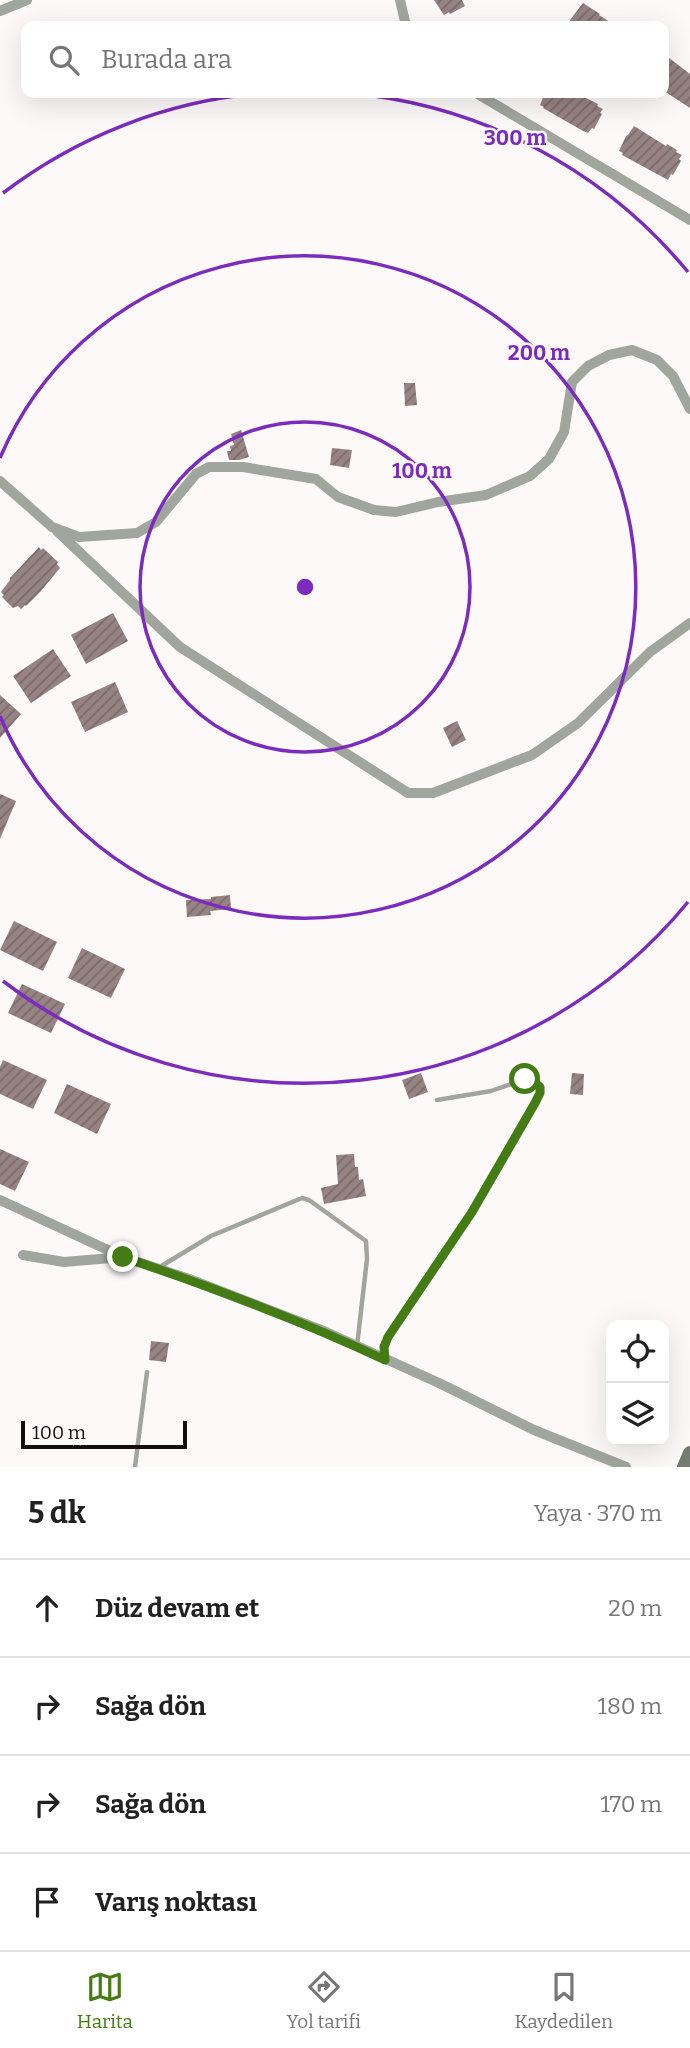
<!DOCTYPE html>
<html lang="tr">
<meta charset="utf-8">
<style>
body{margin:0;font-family:Bitter,serif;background:#f2f2f2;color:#222}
.controls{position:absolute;right:21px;bottom:21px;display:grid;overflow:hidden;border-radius:14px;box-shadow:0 7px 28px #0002}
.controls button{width:63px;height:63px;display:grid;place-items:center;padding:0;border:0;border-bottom:2px solid #e0e0e0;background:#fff;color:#222;font:35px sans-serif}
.scale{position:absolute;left:21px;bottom:18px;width:166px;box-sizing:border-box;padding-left:7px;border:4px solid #140d0d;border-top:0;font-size:19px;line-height:24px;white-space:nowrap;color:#140d0d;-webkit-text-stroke:5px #fef9f9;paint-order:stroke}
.stop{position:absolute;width:21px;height:21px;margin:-16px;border:5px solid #437c14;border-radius:50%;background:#fff}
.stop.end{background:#437c14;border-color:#fff;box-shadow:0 2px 7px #0008}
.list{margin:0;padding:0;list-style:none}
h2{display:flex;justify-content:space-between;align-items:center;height:91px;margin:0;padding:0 28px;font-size:30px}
h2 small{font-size:23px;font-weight:400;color:#767676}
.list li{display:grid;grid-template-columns:46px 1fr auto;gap:21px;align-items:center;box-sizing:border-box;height:98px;padding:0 28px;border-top:2px solid #e0e0e0}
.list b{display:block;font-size:26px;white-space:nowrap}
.list em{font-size:23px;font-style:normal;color:#767676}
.icon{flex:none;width:38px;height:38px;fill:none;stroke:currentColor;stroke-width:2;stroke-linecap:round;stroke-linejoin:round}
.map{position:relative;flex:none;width:690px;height:1467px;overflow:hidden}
.search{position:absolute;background:#fff;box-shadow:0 7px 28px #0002;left:21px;right:21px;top:21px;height:77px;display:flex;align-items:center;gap:18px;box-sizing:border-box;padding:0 24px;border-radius:14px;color:#767676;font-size:26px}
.sheet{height:483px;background:#fff}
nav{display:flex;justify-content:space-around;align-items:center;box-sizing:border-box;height:98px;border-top:2px solid #e0e0e0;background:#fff;font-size:19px;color:#767676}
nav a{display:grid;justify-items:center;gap:4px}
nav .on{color:#437c14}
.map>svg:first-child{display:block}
.building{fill:url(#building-hatch)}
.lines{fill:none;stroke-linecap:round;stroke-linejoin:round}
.service{stroke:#a0a59e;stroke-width:4.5}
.minor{stroke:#a0a59e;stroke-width:10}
.secondary{stroke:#757c72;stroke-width:14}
.route{stroke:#437c14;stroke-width:9}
.ring{fill:none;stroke:#7b2cbf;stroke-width:3.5}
.centre{fill:#7b2cbf;stroke:#fef9f9;stroke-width:3.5}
.ring-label{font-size:21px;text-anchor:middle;font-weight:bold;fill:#7b2cbf;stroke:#fef9f9;stroke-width:5;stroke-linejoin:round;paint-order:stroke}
</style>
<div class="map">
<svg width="690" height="1467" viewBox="0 0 690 1467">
<defs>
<pattern id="building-hatch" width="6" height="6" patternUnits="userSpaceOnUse" patternTransform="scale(1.75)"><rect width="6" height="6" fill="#988384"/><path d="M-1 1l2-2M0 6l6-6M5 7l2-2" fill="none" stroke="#7b6a6a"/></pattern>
</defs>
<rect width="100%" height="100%" fill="#fef9f9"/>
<g class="building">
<polygon points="434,0 462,0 465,6 450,14 449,12 444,15"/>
<polygon points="583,3 600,14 599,15 616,26 572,26 570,20"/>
<polygon points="664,54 690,74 690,108 664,91"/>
<polygon points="545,93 576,93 598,104 597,106 603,109 600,113 602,114 594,129 592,128 588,133 583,131 543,108 544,107 540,105"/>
<polygon points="634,126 666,146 667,144 677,150 676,152 682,155 679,159 681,161 673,175 671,174 668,180 622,155 623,153 619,151 626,136 628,135"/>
<polygon points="404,383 415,383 417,405 405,406"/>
<polygon points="241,430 249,457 239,460 229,460 227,451 231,451 230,446 234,445 231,434"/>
<polygon points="332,448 352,450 349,468 330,465"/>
<polygon points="39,547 41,550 43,548 58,562 57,564 60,568 40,592 26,606 25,605 21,609 18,606 13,608 2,597 4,595 1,592 10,580 10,578"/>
<polygon points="113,613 128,641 86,664 71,635"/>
<polygon points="53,649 71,676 31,703 13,676"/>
<polygon points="115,682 128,712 85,732 71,702"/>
<polygon points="0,695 21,714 0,738"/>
<polygon points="457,721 466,740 452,747 443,728"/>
<polygon points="0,794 16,801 0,839"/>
<polygon points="230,895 231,909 210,911 211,915 187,917 186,900 211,899 211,897"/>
<polygon points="14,921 57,942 43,971 0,950"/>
<polygon points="82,948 125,969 111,998 68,978"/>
<polygon points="22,984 65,1004 51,1033 8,1013"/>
<polygon points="3,1060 47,1080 33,1109 0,1094 0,1067"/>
<polygon points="421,1073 428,1092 409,1099 402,1080"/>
<polygon points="572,1073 584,1074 583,1095 570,1094"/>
<polygon points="67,1084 111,1104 97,1134 54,1113"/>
<polygon points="0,1149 29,1162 15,1191 0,1184"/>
<polygon points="354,1154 355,1167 358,1167 359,1180 363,1179 366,1196 324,1204 321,1188 338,1184 336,1155"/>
<polygon points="151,1341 169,1343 166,1362 149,1360"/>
</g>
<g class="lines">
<g class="service">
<polyline points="158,1268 211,1236 302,1198 309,1200 366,1241 367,1259 357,1346"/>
<polyline points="385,1356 384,1347 388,1337 472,1212 535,1103 540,1093 539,1087 532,1079 525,1079 491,1091 437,1100"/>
<polyline points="135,1467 147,1372"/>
</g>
<g class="minor">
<polyline points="400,0 406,26"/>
<polyline points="0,11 27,0"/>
<polyline points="476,93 690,220"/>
<polyline points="0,481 52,527 79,537 137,533 156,522 196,474 209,467 243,467 316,479 338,497 374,510 396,512 438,502 486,495 530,476 549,459 564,432 572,382 588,366 609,355 632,350 657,360 673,376 690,409"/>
<polyline points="57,531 180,647 408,793 433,793 532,755 578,723 650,652 690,623"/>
<polyline points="0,1200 123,1257 189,1279 326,1332 439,1383 534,1430 626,1467"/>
<polyline points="23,1255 64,1262 123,1257"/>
</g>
<polyline class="secondary" points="684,1467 690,1453"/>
</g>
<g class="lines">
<path class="route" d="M123,1257C212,1287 300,1320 385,1360L384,1347L388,1337L472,1212L535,1103L540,1093V1087L531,1079H525"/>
</g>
<g class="ring">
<circle cx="305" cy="587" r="165"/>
<path d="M0 458A331 331 0 1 1 0 716"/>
<path d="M688 902A496 496 0 0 1 3 981M3 193A496 496 0 0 1 262 93M348 93A496 496 0 0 1 688 272"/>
</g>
<circle cx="305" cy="587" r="10" class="centre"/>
<g class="ring-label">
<text x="515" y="145">300 m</text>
<text x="539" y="360">200 m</text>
<text x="422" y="478">100 m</text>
</g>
</svg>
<div class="controls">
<button><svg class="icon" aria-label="locate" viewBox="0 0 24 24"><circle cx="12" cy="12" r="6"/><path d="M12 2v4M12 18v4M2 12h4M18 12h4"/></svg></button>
<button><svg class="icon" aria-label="layers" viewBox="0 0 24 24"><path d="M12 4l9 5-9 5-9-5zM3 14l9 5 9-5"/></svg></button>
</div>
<div class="scale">100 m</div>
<div class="stop" style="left:525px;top:1079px"></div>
<div class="stop end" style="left:123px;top:1257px"></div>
<div class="search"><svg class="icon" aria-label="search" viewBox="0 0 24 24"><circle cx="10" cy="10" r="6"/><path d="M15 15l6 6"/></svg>Burada ara</div>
</div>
<section class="sheet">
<h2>5 dk<small>Yaya · 370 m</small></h2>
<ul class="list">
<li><svg class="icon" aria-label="ahead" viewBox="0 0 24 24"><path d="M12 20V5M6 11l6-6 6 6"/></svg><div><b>Düz devam et</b></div><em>20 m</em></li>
<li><svg class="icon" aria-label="right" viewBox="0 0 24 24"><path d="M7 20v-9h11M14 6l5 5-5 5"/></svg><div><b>Sağa dön</b></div><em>180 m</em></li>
<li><svg class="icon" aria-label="right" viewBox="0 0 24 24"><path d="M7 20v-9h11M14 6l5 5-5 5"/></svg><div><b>Sağa dön</b></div><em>170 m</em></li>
<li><svg class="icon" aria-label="arrive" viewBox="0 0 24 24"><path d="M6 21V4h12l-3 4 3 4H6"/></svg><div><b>Varış noktası</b></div></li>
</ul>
</section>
<nav>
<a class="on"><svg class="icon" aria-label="map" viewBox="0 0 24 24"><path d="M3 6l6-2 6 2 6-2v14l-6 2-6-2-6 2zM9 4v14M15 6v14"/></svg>Harita</a>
<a><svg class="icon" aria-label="directions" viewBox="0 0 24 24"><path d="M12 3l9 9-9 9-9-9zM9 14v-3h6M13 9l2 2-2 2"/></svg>Yol tarifi</a>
<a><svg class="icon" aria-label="saved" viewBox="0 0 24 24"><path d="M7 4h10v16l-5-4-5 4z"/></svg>Kaydedilen</a>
</nav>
